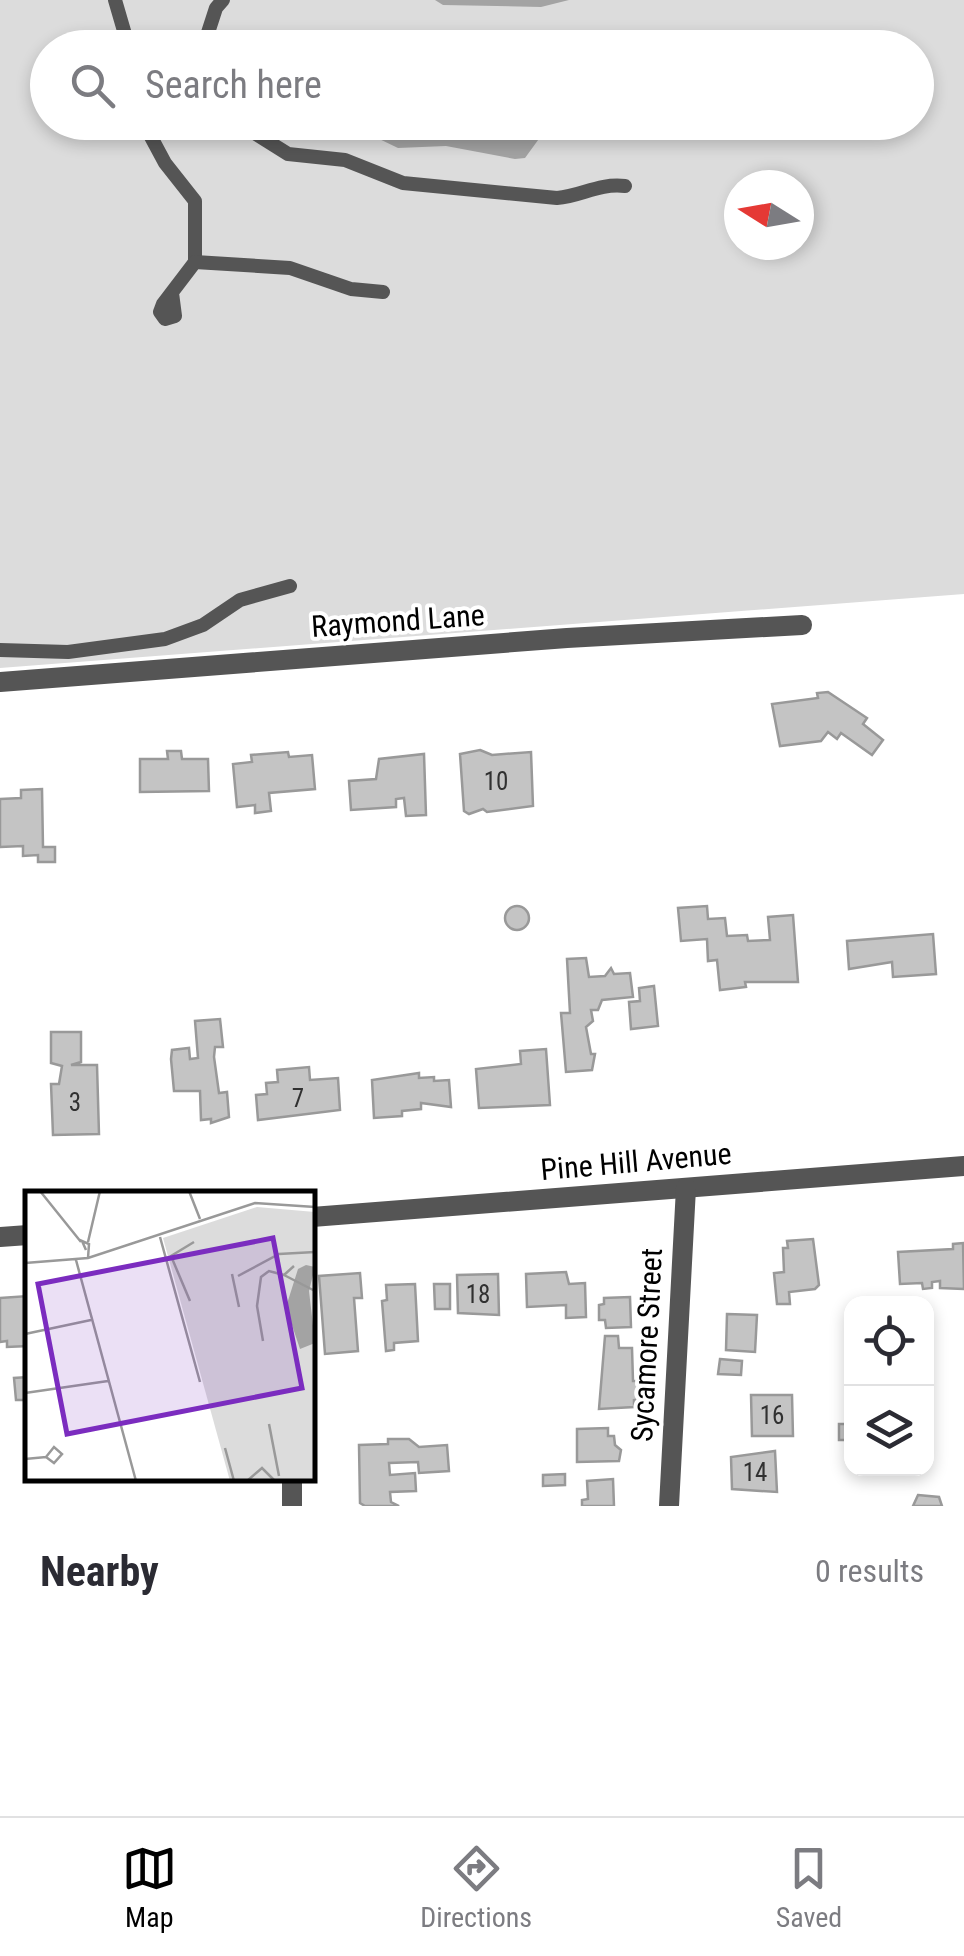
<!DOCTYPE html>
<style>
body{margin:0;font-family:"Roboto Condensed",sans-serif;background:#f7f7f7;color:#2b2b33}
.controls{position:absolute;right:30px;bottom:30px;display:grid;overflow:hidden;border-radius:20px;box-shadow:0 5px 15px #0003}
.controls button{width:90px;height:90px;display:grid;place-items:center;padding:0;border:0;border-bottom:2px solid #e1e1e2;background:#fff;color:#2b2b33;font:50px sans-serif}
.compass{position:absolute;left:724px;top:170px;width:90px;height:90px;border-radius:50%;background:#fff;box-shadow:0 5px 15px #0003;rotate:281deg}
.list{margin:0;padding:0;list-style:none}
h2{display:flex;justify-content:space-between;align-items:center;height:130px;margin:0;padding:0 40px;font-size:42px}
h2 small{font-size:32px;font-weight:400;color:#7c7c81}
.icon{flex:none;width:55px;height:55px;fill:none;stroke:currentColor;stroke-width:2;stroke-linecap:round;stroke-linejoin:round}
.map{position:relative;flex:none;width:964px;height:1506px;overflow:hidden}
.search{position:absolute;background:#fff;box-shadow:0 5px 15px #0003;left:30px;right:30px;top:30px;height:110px;display:flex;align-items:center;gap:25px;box-sizing:border-box;padding:0 35px;border-radius:55px;color:#7c7c81;font-size:38px}
.sheet{height:310px;background:#fff}
nav{display:flex;justify-content:space-around;align-items:center;box-sizing:border-box;height:140px;border-top:2px solid #e1e1e2;background:#fff;font-size:28px;color:#7c7c81}
nav a{display:grid;justify-items:center;gap:5px}
nav .on{color:#000}
.map>svg:first-child{display:block}
.green{fill:#dcdcdc;fill-rule:evenodd}
.water{fill:#a3a3a3}
.building{fill:#c4c4c4;stroke:#999;stroke-width:2.5}
.lines{fill:none;stroke-linecap:round;stroke-linejoin:round}
.service{stroke:#555;stroke-width:14}
.minor{stroke:#555;stroke-width:20}
.labels{text-anchor:middle;stroke-width:8;stroke-linejoin:round;paint-order:stroke}
.number-label{font-size:25px;fill:#313131}
.street-label{font-size:30px;fill:#000;stroke:#fff}
.inset-road{fill:none;stroke:#999;stroke-width:2.5}
.view{fill:#7b2cbf;fill-opacity:0.15;stroke:#7b2cbf;stroke-width:5}
.inset-edge{fill:none;stroke:#000;stroke-width:5}
</style>
<div class="map">
<svg width="964" height="1506" viewBox="0 0 964 1506">
<rect width="100%" height="100%" fill="#fff"/>
<path class="green" d="M0,0H964V594L0,668ZM48,48H916V122H48ZM739,185H799V245H739Z"/>
<g class="water">
<polygon points="435,0 569,0 541,7 443,5"/>
<polygon points="399,34 492,47 381,47"/>
<polygon points="344,122 542,122 542,123 541,136 525,158 515,159 446,146 398,148"/>
</g>
<g class="building">
<polygon points="828,692 867,718 863,724 883,740 872,755 841,733 837,739 828,732 821,741 780,746 772,704 818,698 817,693"/>
<polygon points="480,750 492,755 531,752 533,806 487,812 483,809 469,814 464,811 460,754"/>
<polygon points="167,751 181,751 182,759 208,759 209,791 140,792 140,759 168,759"/>
<polygon points="288,752 289,757 312,755 315,789 269,793 271,811 255,813 255,805 237,807 233,764 252,762 251,755"/>
<polygon points="424,754 426,815 406,816 404,798 396,799 396,807 351,810 349,781 376,779 379,759"/>
<polygon points="42,789 43,847 55,847 55,862 38,862 38,855 23,856 23,846 0,847 0,799 21,798 21,790"/>
<circle cx="517" cy="918" r="12"/>
<polygon points="707,906 708,919 725,918 727,936 747,935 748,941 770,940 768,917 793,915 798,982 745,982 746,987 720,990 717,960 708,961 707,939 681,941 678,908"/>
<polygon points="933,934 936,974 893,977 892,962 849,969 847,941"/>
<polygon points="586,958 589,977 605,976 611,968 614,974 630,973 633,997 602,1000 598,1010 591,1010 593,1021 586,1027 591,1054 595,1054 592,1070 566,1072 561,1013 570,1013 567,959"/>
<polygon points="654,986 658,1026 631,1029 629,1002 640,1001 639,988"/>
<polygon points="220,1019 223,1047 215,1047 214,1057 219,1093 227,1092 229,1117 211,1123 211,1119 201,1120 200,1091 174,1091 171,1059 172,1050 189,1048 190,1059 198,1058 195,1021"/>
<polygon points="51,1032 81,1032 81,1062 71,1065 97,1065 99,1134 53,1135 51,1084 59,1084 62,1066 51,1063"/>
<polygon points="546,1049 550,1105 479,1108 476,1069 521,1064 520,1051"/>
<polygon points="309,1067 310,1080 338,1078 340,1110 258,1120 256,1095 267,1094 266,1083 278,1082 277,1070"/>
<polygon points="419,1073 419,1078 434,1077 434,1081 449,1080 451,1107 421,1103 421,1109 402,1111 402,1116 374,1118 372,1080"/>
<polygon points="813,1239 819,1285 815,1289 789,1292 790,1304 777,1304 774,1273 784,1272 783,1248 788,1248 787,1241"/>
<polygon points="963,1243 964,1289 940,1288 940,1281 932,1282 932,1288 923,1289 922,1283 900,1284 898,1252 953,1249 953,1244"/>
<polygon points="566,1272 569,1284 585,1283 586,1317 566,1318 566,1305 527,1307 526,1274"/>
<polygon points="360,1273 362,1298 354,1298 358,1351 325,1354 319,1276"/>
<polygon points="498,1274 499,1315 458,1313 457,1275"/>
<polygon points="415,1284 418,1341 394,1343 394,1350 386,1351 382,1301 387,1300 386,1285"/>
<polygon points="434,1284 450,1284 450,1309 435,1309"/>
<polygon points="28,1296 28,1346 7,1347 7,1341 0,1342 0,1298"/>
<polygon points="630,1297 631,1327 606,1328 605,1320 599,1320 599,1305 604,1304 604,1298"/>
<polygon points="727,1314 757,1315 755,1352 726,1350"/>
<polygon points="605,1336 618,1336 619,1348 632,1348 633,1381 643,1381 643,1399 634,1400 634,1407 599,1409"/>
<polygon points="720,1359 742,1361 741,1375 718,1374"/>
<polygon points="28,1377 28,1400 16,1400 14,1378"/>
<polygon points="751,1395 792,1395 793,1436 752,1436"/>
<rect x="839" y="1424" width="13" height="16"/>
<polygon points="608,1428 608,1436 614,1436 615,1445 621,1450 619,1461 577,1462 577,1429"/>
<polygon points="388,1439 409,1439 419,1447 447,1445 449,1471 419,1473 418,1462 389,1463 390,1475 415,1473 416,1491 390,1492 391,1502 399,1506 365,1506 360,1503 359,1445 388,1444"/>
<polygon points="775,1451 777,1492 732,1489 731,1457"/>
<polygon points="565,1474 565,1485 543,1486 543,1475"/>
<polygon points="613,1479 614,1506 582,1506 582,1500 588,1499 587,1481"/>
<polygon points="918,1495 939,1497 942,1506 913,1506"/>
</g>
<g class="lines">
<g class="service">
<polyline points="115,0 129,48"/>
<polyline points="203,48 216,8 223,0"/>
<polyline points="143,122 165,163 195,201 195,262"/>
<path d="M237,122L288,154L345,160L403,183L557,198C582,196 598,183 625,186"/>
<polyline points="172,293 175,316 165,319 160,312 163,304 195,262 290,268 351,289 383,292"/>
<polyline points="0,650 68,652 165,639 203,625 240,600 290,586"/>
</g>
<g class="minor">
<polyline points="0,682 567,638 802,625"/>
<polyline points="312,1217 964,1166"/>
<polyline points="0,1237 28,1235"/>
<polyline points="292,1478 292,1506"/>
<polyline points="669,1506 686,1188"/>
</g>
</g>
<g class="labels">
<g class="number-label">
<text x="496" y="790">10</text>
<text x="298" y="1107">7</text>
<text x="75" y="1111">3</text>
<text x="478" y="1303">18</text>
<text x="772" y="1424">16</text>
<text x="755" y="1481">14</text>
</g>
<g class="street-label">
<text transform="translate(398 621) rotate(-4)" y="10">Raymond Lane</text>
<text transform="translate(636 1162) rotate(-5)" y="10">Pine Hill Avenue</text>
<text transform="translate(647 1345) rotate(-87)" y="10">Sycamore Street</text>
</g>
</g>
<g transform="translate(25 1191)">
<rect width="290" height="290" fill="#fff"/>
<path d="M232,16L290,21V290H205L138,47Z" fill="#dcdcdc"/>
<path d="M281,74L290,76L284,100L290,152L275,158L261,116L273,78Z" fill="#a3a3a3"/>
<path class="inset-road" d="M15,0L56,51M164,0L175,28M135,46L175,191M63,51L75,0M61,59L57,50L64,53L63,67M51,69L111,290M0,72L63,67L230,12L290,16M207,83L214,116M259,84L290,100M213,85L254,63L290,61M165,110L146,65L169,51M0,143L66,129M238,150L232,115L236,86L244,80L259,84L269,75M0,202L83,190M244,233L254,285M200,257L209,290M0,268L21,266L29,272L37,263L29,256L21,266M222,290L237,277L250,290"/>
<path class="view" d="M248,47L277,197L42,243L13,93Z"/>
<rect width="290" height="290" class="inset-edge"/>
</g>
</svg>
<div class="controls">
<button><svg class="icon" aria-label="locate" viewBox="0 0 24 24"><circle cx="12" cy="12" r="6"/><path d="M12 2v4M12 18v4M2 12h4M18 12h4"/></svg></button>
<button><svg class="icon" aria-label="layers" viewBox="0 0 24 24"><path d="M12 4l9 5-9 5-9-5zM3 14l9 5 9-5"/></svg></button>
</div>
<svg class="compass" viewBox="-18 -18 36 36"><path d="M0-13l5 13h-10z" fill="#e53935"/><path d="M0 13l5-13h-10z" fill="#7c7c81"/></svg>
<div class="search"><svg class="icon" aria-label="search" viewBox="0 0 24 24"><circle cx="10" cy="10" r="6"/><path d="M15 15l6 6"/></svg>Search here</div>
</div>
<section class="sheet">
<h2>Nearby<small>0 results</small></h2>
<ul class="list">
</ul>
</section>
<nav>
<a class="on"><svg class="icon" aria-label="map" viewBox="0 0 24 24"><path d="M3 6l6-2 6 2 6-2v14l-6 2-6-2-6 2zM9 4v14M15 6v14"/></svg>Map</a>
<a><svg class="icon" aria-label="directions" viewBox="0 0 24 24"><path d="M12 3l9 9-9 9-9-9zM9 14v-3h6M13 9l2 2-2 2"/></svg>Directions</a>
<a><svg class="icon" aria-label="saved" viewBox="0 0 24 24"><path d="M7 4h10v16l-5-4-5 4z"/></svg>Saved</a>
</nav>
